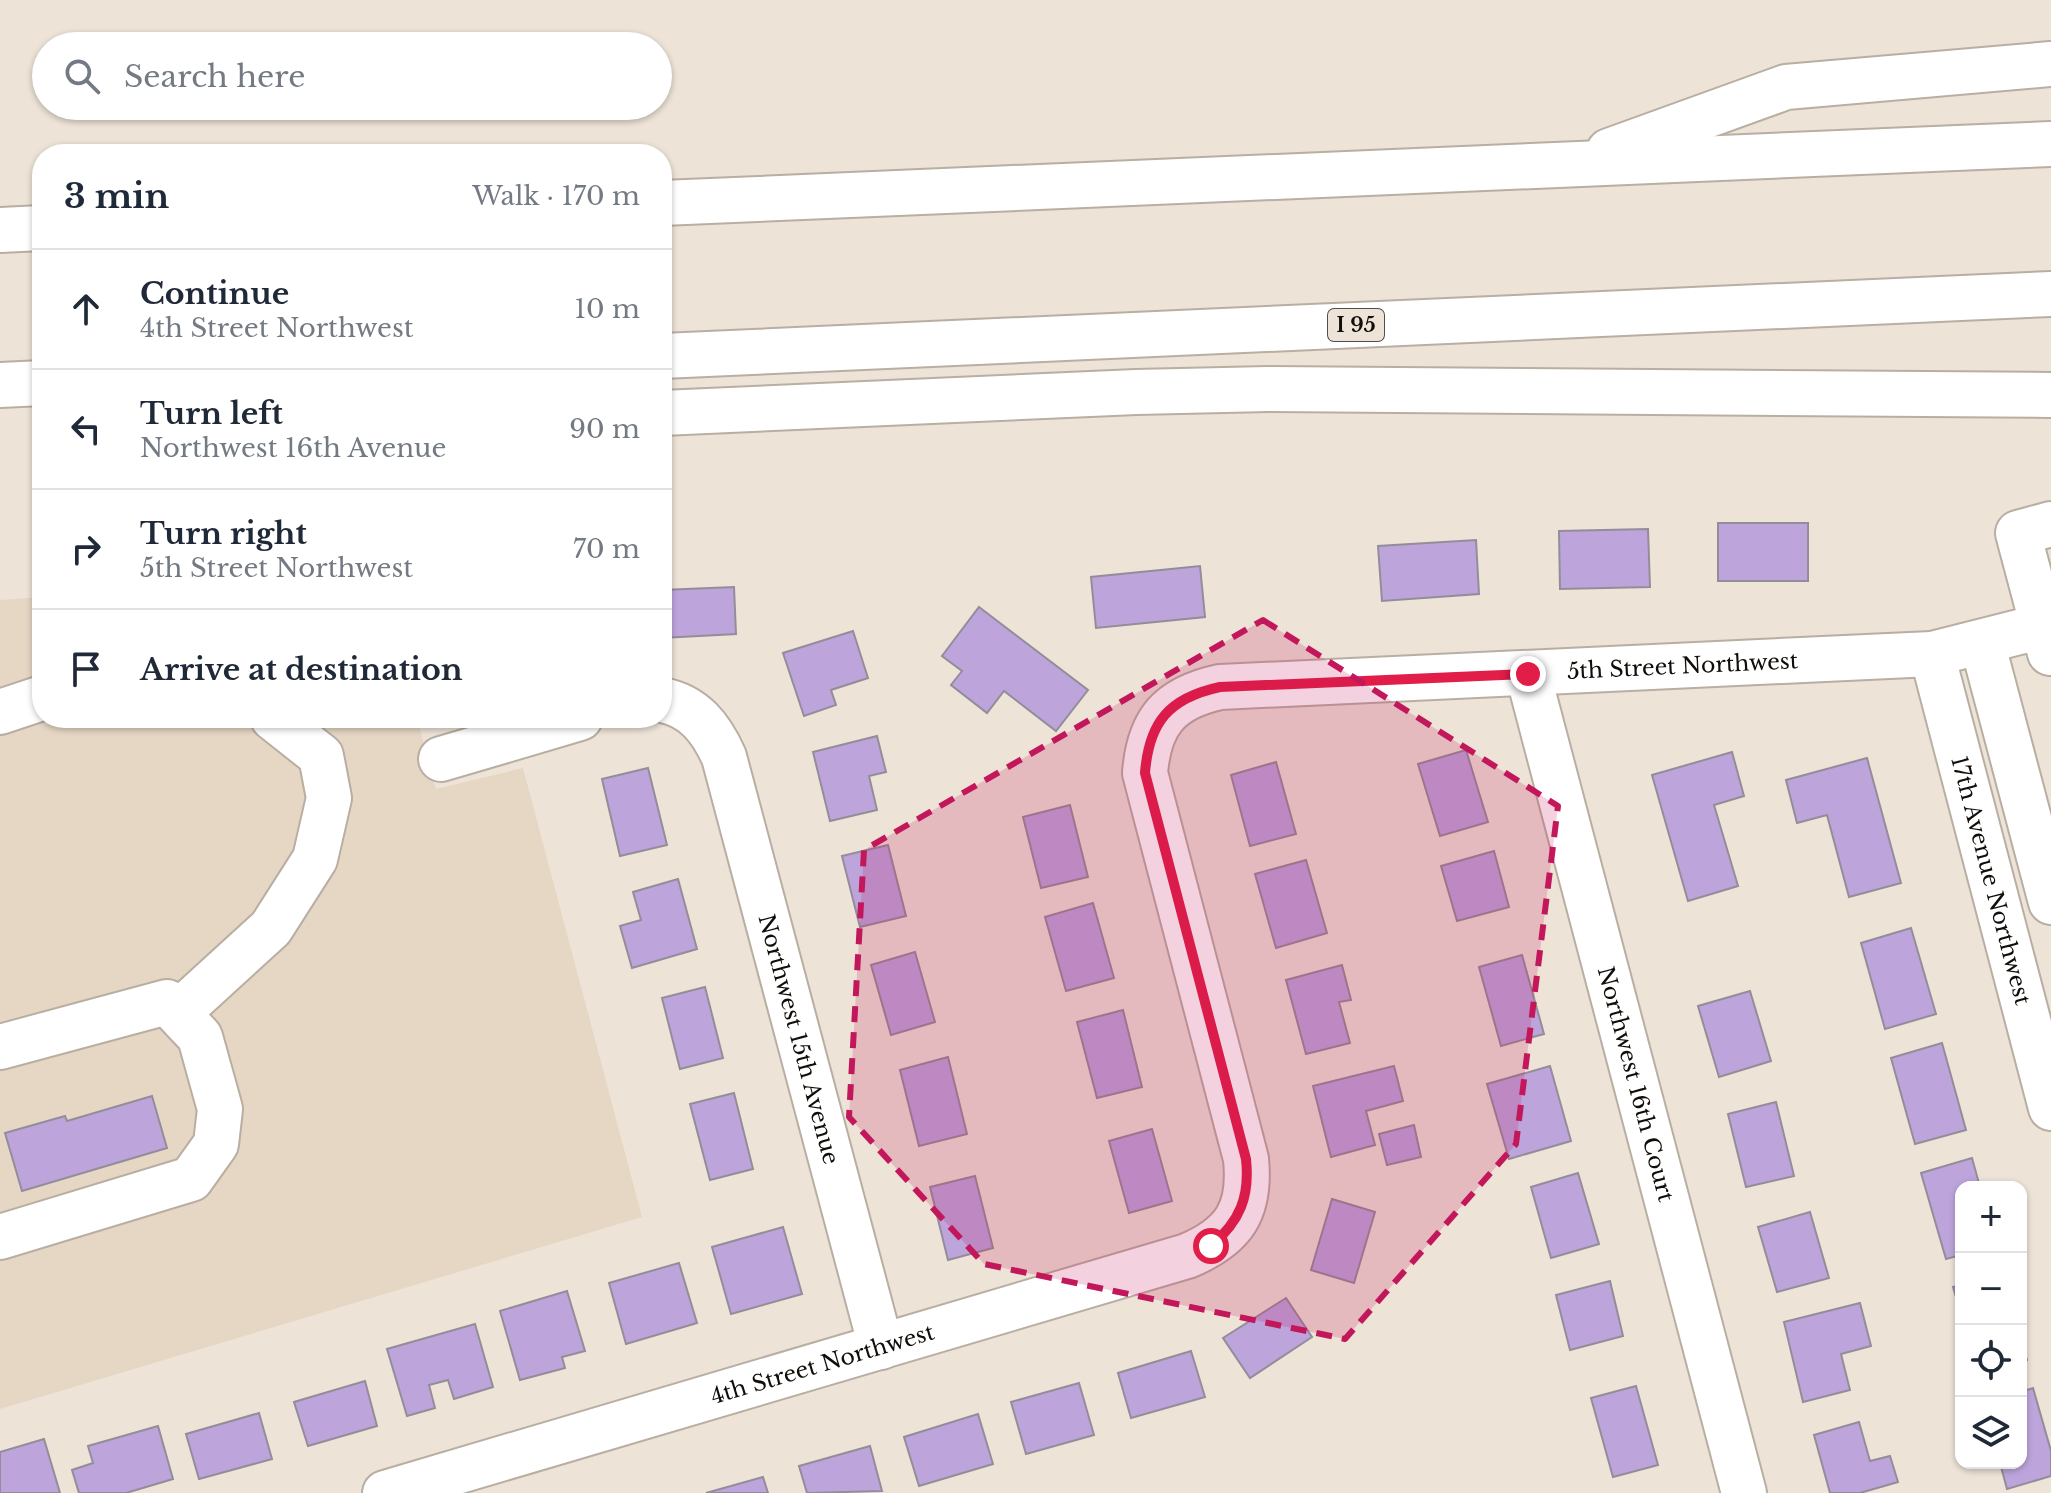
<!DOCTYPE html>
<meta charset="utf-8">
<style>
body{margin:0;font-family:"Libre Baskerville",serif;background:#f6f6f7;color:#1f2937}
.controls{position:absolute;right:24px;bottom:24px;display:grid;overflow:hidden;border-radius:16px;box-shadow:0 2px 6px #0004}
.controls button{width:72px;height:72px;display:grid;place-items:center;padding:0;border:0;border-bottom:2px solid #e0e1e3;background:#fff;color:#1f2937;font:40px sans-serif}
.stop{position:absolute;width:24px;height:24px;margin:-18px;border:6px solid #e11d48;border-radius:50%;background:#fff}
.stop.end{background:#e11d48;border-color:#fff;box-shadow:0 2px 8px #0008}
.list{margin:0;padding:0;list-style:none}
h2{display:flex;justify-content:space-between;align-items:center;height:104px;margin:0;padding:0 32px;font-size:34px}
h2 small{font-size:26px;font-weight:400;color:#747a83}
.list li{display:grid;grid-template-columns:52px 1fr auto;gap:24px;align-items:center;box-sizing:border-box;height:120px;padding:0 32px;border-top:2px solid #e0e1e3}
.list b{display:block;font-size:30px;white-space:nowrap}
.list p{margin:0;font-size:26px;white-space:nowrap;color:#747a83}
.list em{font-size:26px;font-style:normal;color:#747a83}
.icon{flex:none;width:44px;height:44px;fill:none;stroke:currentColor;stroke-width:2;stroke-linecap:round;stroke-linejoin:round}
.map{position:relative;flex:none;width:2051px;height:1493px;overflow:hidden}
.search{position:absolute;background:#fff;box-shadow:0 2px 6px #0004;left:32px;top:32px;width:640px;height:88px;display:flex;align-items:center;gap:20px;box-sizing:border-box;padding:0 28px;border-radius:44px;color:#747a83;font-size:30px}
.panel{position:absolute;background:#fff;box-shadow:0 2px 6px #0004;left:32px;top:144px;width:640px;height:584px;border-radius:32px}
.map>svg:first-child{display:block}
.built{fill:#e6d7c5}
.building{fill:#bda5dc;stroke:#938d9a;stroke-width:2}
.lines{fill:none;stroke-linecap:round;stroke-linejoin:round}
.minor-casing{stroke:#b8aea2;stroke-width:48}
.highway-casing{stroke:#b8aea2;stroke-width:48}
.minor{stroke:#fff;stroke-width:44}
.highway{stroke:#fff;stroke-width:44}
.route{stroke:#e11d48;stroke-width:10}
.marked{fill:#c2185b;fill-opacity:0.2;stroke:#c2185b;stroke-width:6;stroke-dasharray:16 10;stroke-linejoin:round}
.labels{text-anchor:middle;stroke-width:6;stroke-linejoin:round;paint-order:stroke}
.shield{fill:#ede3d7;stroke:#534e48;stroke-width:2}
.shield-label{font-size:20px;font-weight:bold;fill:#110e0a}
.street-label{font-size:22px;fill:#110e0a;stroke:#ede3d7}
</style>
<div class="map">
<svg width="2051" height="1493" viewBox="0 0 2051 1493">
<rect width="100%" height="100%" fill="#ede3d7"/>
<polygon class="built" points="42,597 42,718 417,718 436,789 523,768 642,1217 0,1409 0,600"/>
<g class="building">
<rect x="1718" y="523" width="90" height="58"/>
<polygon points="1648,529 1650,587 1560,589 1559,531"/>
<polygon points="1476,540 1479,594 1382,601 1378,546"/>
<polygon points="1200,566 1205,617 1096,628 1091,577"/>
<polygon points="734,587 736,634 662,638 662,590"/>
<polygon points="979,607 1088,690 1056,731 1004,691 987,713 951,685 962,671 942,656"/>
<polygon points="853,631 868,678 831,690 836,705 804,716 783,653"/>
<polygon points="877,736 886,772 869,776 877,810 830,821 813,752"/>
<polygon points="1466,750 1488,822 1440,836 1418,764"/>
<polygon points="1732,752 1744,796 1714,805 1738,886 1688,901 1652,775"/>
<polygon points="1867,758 1901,883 1849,897 1827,815 1797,823 1786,780"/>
<polygon points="1276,762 1296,834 1250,846 1231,775"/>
<polygon points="648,768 667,845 620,856 602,779"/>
<polygon points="1070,805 1088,877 1041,888 1023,817"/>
<polygon points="888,845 906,916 860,927 842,856"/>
<polygon points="1494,851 1509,907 1457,921 1441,866"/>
<polygon points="1306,860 1327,933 1276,948 1255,874"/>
<polygon points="678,879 697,949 632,968 620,926 641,920 633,892"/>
<polygon points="1093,903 1114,978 1066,991 1045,917"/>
<polygon points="1911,928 1936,1014 1885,1029 1861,943"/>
<polygon points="915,952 935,1022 891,1035 871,965"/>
<polygon points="1522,955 1544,1034 1501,1046 1479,967"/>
<polygon points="1342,965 1351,1000 1339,1002 1350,1043 1306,1054 1286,980"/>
<polygon points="705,987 723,1058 680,1069 662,998"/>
<polygon points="1750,991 1771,1061 1719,1077 1698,1006"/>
<polygon points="1123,1010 1142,1087 1097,1098 1077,1022"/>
<polygon points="1942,1043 1966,1130 1915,1144 1891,1058"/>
<polygon points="948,1057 967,1134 919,1146 900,1070"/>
<polygon points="1394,1066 1403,1101 1366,1111 1375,1145 1331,1157 1313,1086"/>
<polygon points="1550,1066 1571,1141 1509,1159 1487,1084"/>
<polygon points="734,1093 753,1169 710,1180 690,1104"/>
<polygon points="152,1096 167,1148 22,1191 5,1133 65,1116 67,1121"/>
<polygon points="1776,1102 1794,1176 1746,1187 1728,1114"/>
<polygon points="1414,1125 1421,1157 1387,1165 1379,1134"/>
<polygon points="1152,1129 1172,1201 1129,1213 1109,1141"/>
<polygon points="1972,1158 1980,1187 1961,1187 1961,1255 1946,1259 1921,1173"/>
<polygon points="1578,1173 1599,1244 1551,1258 1531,1187"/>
<polygon points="975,1176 993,1248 948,1260 930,1187"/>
<polygon points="1332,1199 1375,1212 1354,1283 1311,1270"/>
<polygon points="1810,1212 1829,1278 1777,1292 1758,1227"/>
<polygon points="783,1227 802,1294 731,1314 712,1247"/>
<polygon points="679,1263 697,1323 626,1344 609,1283"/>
<polygon points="1610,1281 1623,1336 1570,1350 1556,1295"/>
<polygon points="1961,1285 1961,1314 1953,1287"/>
<polygon points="567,1291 585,1351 562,1357 565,1368 520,1380 500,1311"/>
<polygon points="1286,1298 1312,1337 1250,1378 1223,1338"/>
<polygon points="1860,1303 1871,1346 1841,1354 1850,1390 1803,1402 1784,1322"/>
<polygon points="475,1324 493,1387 454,1399 448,1380 429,1385 435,1408 407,1416 387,1349"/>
<polygon points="2021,1339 2027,1360 2021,1362"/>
<polygon points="1191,1351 1205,1397 1131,1418 1118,1373"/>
<polygon points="365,1381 377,1426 308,1446 294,1402"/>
<polygon points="1079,1383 1094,1435 1026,1454 1011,1402"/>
<polygon points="1636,1386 1658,1465 1613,1477 1591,1398"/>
<polygon points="2033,1388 2051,1451 2051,1476 2007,1489 2000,1463 2021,1463 2021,1392"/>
<polygon points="259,1413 272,1459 199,1479 186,1434"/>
<polygon points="978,1414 993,1464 919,1486 904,1437"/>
<polygon points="1859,1422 1870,1461 1890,1456 1898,1482 1860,1493 1830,1493 1814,1435"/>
<polygon points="158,1426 173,1479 126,1493 79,1493 72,1470 93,1463 88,1446"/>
<polygon points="44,1439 60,1493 0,1493 0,1452"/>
<polygon points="870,1446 882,1491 807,1493 799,1466"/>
<polygon points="763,1477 768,1493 706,1493"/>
</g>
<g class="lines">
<defs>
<g id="minor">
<polyline points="1982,642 2051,902"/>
<polyline points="2050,653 2018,533 2051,524"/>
<path id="s1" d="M1932,654L2051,1108"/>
<path id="s2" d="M1528,674L1744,1493"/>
<path id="s3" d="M662,700C694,706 711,728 724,757L881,1347"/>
<polyline points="0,712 42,698"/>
<polyline points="441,759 580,718"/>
<polyline points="178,1013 271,928 315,859 329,798 321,756 273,718"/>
<polyline points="0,1047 167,1002 200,1037 220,1109 216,1144 191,1179 0,1237"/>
<path id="s4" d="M385,1493L1187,1256C1235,1236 1251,1210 1246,1159L1145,773C1149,722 1169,698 1220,687L1932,654L2043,626"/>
</g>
<g id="highway">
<polyline points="1609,151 1786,87 2051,64"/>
<polyline points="662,203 2051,144"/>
<polyline points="0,230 42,228"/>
<polyline points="662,356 2051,294"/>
<polyline points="0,385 42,383"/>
<polyline points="662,413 1136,392 1268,389 2051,395"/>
</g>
</defs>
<use href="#minor" class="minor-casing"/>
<use href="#highway" class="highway-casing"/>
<use href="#minor" class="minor"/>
<use href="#highway" class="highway"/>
</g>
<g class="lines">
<path class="route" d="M1211,1246C1240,1221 1250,1197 1246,1159L1145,773C1149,722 1169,698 1220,687L1528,674"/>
</g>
<path class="marked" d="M1263,620L1558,806L1516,1144L1345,1339L984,1264L849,1117L864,850Z"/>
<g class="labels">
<rect class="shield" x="1328" y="309" width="56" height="32" rx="6"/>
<g class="shield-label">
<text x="1356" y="332">I 95</text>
</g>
<g class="street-label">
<text dy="8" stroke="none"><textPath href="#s4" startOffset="1948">5th Street Northwest</textPath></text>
<text dy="8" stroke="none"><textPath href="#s1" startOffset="234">17th Avenue Northwest</textPath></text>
<text dy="8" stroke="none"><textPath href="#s3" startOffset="380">Northwest 15th Avenue</textPath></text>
<text dy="8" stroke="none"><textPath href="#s2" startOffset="424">Northwest 16th Court</textPath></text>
<text dy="8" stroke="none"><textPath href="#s4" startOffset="456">4th Street Northwest</textPath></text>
</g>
</g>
</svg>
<div class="controls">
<button>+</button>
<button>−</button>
<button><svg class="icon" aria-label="locate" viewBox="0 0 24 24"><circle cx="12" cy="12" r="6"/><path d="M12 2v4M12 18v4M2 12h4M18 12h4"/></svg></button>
<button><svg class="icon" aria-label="layers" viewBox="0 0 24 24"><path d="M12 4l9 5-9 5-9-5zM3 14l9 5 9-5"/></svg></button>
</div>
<div class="stop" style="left:1211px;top:1246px"></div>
<div class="stop end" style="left:1528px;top:674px"></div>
<div class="search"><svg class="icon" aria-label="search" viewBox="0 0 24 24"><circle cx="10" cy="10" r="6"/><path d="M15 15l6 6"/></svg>Search here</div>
<section class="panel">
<h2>3 min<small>Walk · 170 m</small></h2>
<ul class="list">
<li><svg class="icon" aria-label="ahead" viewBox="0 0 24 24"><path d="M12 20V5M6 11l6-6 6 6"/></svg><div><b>Continue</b><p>4th Street Northwest</p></div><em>10 m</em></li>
<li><svg class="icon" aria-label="left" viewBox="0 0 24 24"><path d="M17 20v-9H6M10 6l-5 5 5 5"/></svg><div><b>Turn left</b><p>Northwest 16th Avenue</p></div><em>90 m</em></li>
<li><svg class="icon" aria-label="right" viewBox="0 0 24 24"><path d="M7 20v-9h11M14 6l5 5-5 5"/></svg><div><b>Turn right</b><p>5th Street Northwest</p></div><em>70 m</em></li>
<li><svg class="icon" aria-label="arrive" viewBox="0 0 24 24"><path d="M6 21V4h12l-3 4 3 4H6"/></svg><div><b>Arrive at destination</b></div></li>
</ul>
</section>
</div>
